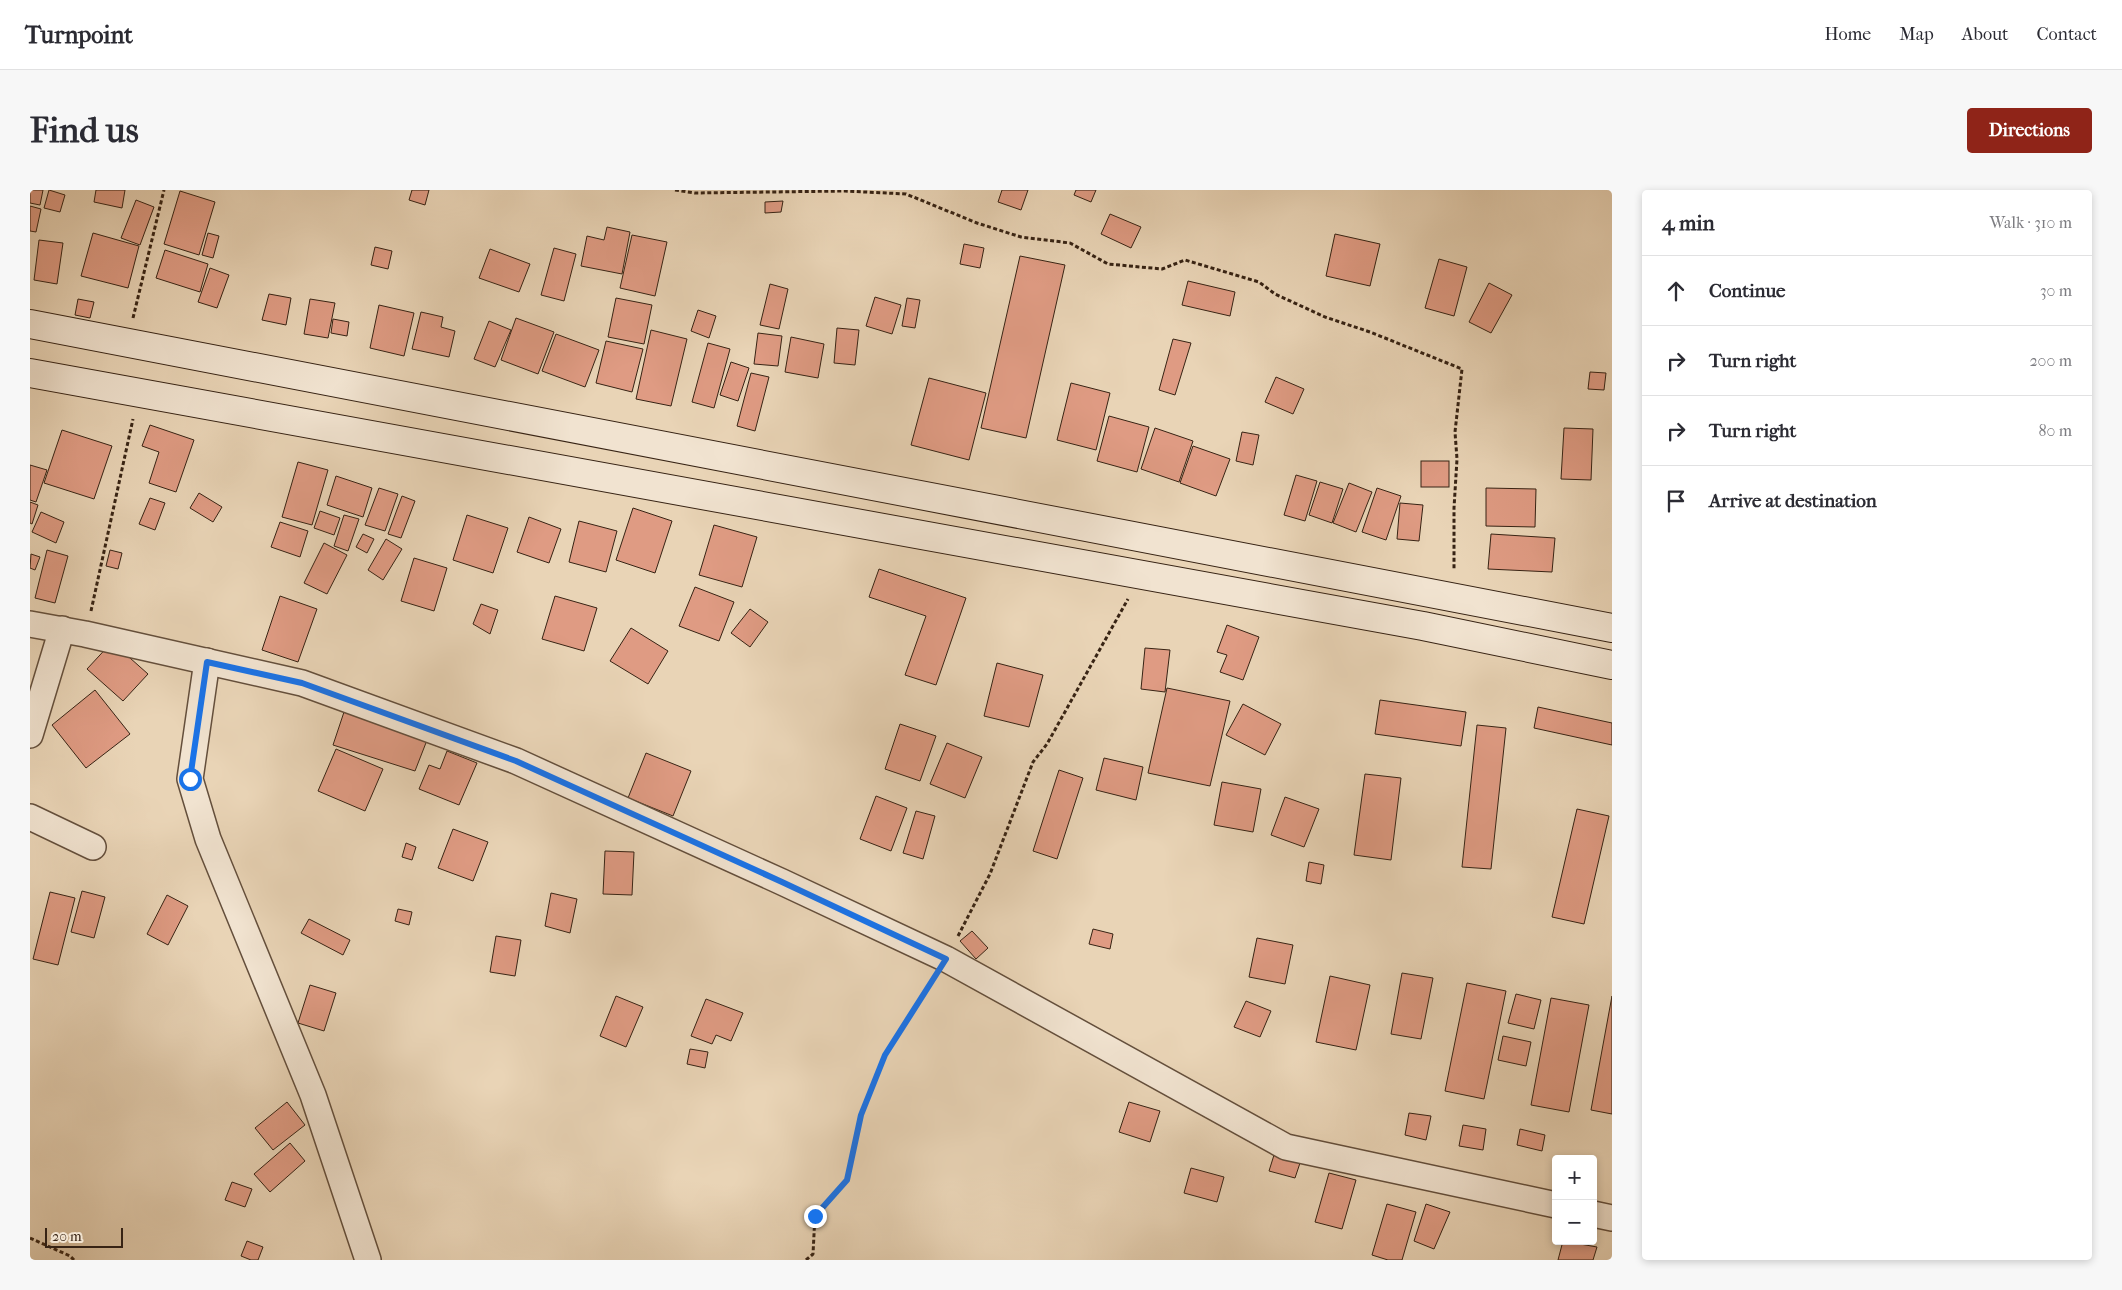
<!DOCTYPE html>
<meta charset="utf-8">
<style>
body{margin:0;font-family:"IM FELL French Canon",serif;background:#f7f7f7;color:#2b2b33}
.controls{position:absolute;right:15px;bottom:15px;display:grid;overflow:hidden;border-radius:5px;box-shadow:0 2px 8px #0003}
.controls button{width:45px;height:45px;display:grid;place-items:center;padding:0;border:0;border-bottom:1px solid #e1e1e2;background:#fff;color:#2b2b33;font:25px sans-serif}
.scale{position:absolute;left:15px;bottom:12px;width:78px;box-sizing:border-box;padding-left:5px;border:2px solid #372314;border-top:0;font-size:14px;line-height:18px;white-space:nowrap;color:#372314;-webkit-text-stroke:4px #f1e3d0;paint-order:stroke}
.stop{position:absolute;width:15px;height:15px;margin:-11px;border:4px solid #1a73e8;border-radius:50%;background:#fff}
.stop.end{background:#1a73e8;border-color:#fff;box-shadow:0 1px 5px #0008}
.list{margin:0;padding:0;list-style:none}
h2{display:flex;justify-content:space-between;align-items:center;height:65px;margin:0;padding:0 20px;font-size:21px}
h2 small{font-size:16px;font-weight:400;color:#7c7c81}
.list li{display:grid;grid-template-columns:32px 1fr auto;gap:15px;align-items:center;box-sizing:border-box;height:70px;padding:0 20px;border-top:1px solid #e1e1e2}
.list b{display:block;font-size:19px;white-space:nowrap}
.list em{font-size:16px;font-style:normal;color:#7c7c81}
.icon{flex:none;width:28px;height:28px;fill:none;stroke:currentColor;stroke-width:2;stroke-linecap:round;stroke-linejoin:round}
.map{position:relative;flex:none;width:1582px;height:1070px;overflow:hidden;border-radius:5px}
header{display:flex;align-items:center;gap:30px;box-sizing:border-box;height:70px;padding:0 25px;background:#fff;border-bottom:1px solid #e1e1e2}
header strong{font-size:24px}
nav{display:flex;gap:28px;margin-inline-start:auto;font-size:18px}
.intro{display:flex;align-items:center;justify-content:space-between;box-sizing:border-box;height:120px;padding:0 30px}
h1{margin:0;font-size:35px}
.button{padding:12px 22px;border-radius:5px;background:#8f2418;color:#fff;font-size:18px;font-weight:700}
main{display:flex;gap:30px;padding:0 30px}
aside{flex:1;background:#fff;border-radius:5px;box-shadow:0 2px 8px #0003}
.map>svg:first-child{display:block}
.building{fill:#df9b83;stroke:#372314}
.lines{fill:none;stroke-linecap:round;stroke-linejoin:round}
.minor-casing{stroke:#644f3c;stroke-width:28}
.secondary-casing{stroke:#372314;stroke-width:30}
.path{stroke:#372314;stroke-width:3;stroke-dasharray:4 2.5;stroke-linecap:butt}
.minor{stroke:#f1e3d0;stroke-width:25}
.secondary{stroke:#f1e3d0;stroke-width:28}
.route{stroke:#1a73e8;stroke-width:6}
</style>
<header>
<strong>Turnpoint</strong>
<nav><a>Home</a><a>Map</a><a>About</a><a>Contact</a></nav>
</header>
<div class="intro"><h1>Find us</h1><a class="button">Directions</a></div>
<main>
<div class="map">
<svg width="1582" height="1070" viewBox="0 0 1582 1070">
<rect width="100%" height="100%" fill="#e9d4b6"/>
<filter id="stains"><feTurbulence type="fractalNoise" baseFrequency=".004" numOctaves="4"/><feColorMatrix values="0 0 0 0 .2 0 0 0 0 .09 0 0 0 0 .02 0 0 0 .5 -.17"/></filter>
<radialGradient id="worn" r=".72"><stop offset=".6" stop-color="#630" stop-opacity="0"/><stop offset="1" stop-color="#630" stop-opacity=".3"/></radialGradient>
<g class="building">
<polygon points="0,0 13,0 10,15 0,13"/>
<polygon points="19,0 35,5 30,22 14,18"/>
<polygon points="66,0 95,0 92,18 64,12"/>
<polygon points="382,0 399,0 395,15 379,10"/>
<polygon points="972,0 998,0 991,20 968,12"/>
<polygon points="1046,0 1066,0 1061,12 1044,5"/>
<polygon points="150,1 185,12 169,65 134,54"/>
<polygon points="106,10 124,17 110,55 91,48"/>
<polygon points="753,11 751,22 735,23 735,12"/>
<polygon points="0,16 11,19 6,42 0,41"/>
<polygon points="1080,24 1111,37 1101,58 1071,44"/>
<polygon points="577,37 600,42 592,84 551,76 557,46 574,50"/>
<polygon points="63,43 109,56 98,98 51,86"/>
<polygon points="178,43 189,46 183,68 172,65"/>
<polygon points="1305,44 1350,54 1340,96 1296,86"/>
<polygon points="602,45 637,52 625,106 590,98"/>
<polygon points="9,50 33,53 27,94 4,90"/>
<polygon points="934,54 954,58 950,78 930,74"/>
<polygon points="345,57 362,61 358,79 341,75"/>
<polygon points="524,58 546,64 534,111 511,105"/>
<polygon points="460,59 500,74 489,102 449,88"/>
<polygon points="135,60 178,74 170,102 126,88"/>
<polygon points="990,66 1035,75 996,248 951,238"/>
<polygon points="1409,69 1437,77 1424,126 1395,118"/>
<polygon points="180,78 199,85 187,118 168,112"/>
<polygon points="1158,91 1205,102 1200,126 1152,115"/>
<polygon points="1459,93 1482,105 1461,143 1439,132"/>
<polygon points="740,94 758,99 749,139 730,135"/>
<polygon points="239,104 261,108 256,135 232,130"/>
<polygon points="845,107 871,115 862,144 836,136"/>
<polygon points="586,108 622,115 614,154 578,147"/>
<polygon points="877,108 890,110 885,138 872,136"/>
<polygon points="48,109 64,112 60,128 45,125"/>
<polygon points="280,109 305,113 298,148 274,144"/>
<polygon points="349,115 384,123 374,166 340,158"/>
<polygon points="668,120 686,126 679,148 661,141"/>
<polygon points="391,122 413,127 411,137 425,141 419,167 382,159"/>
<polygon points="486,128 524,142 508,184 471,170"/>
<polygon points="303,129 319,132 317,146 301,143"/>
<polygon points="459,131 481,140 465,177 444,169"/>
<polygon points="807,138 829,140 825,175 804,173"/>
<polygon points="621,140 657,149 641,216 606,209"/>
<polygon points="728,143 752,146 748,176 724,174"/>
<polygon points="526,144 569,160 555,197 512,181"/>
<polygon points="761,147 794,154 788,188 755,182"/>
<polygon points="1143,149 1161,153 1145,205 1129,200"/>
<polygon points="576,151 613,159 602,202 566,193"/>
<polygon points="678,153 700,159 684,218 662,212"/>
<polygon points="701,172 719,178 708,211 690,205"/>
<polygon points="1560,182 1576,183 1574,200 1558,199"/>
<polygon points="721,183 739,187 725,241 707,236"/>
<polygon points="1246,187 1274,199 1263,224 1235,212"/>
<polygon points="899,188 956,203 939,270 881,255"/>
<polygon points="1041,193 1080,203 1066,260 1027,250"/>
<polygon points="1079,226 1119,237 1107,282 1067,271"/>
<polygon points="120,235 164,250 146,302 119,293 129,262 112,256"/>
<polygon points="1125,238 1163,251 1149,292 1111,279"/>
<polygon points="1534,238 1563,239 1561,290 1531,289"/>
<polygon points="32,240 82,256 64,309 14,293"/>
<polygon points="1212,242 1229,245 1223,275 1206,271"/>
<polygon points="1163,256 1200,269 1186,306 1150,293"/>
<rect x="1391" y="271" width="28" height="26"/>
<polygon points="268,272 298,280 282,335 252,327"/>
<polygon points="0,275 17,280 6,312 0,310"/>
<polygon points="1266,285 1287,291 1275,331 1254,325"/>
<polygon points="306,286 342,298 333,327 297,315"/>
<polygon points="1290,292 1313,299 1302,333 1279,325"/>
<polygon points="1319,293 1342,302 1326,342 1303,333"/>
<polygon points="349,298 368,304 355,341 335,335"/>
<polygon points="1347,298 1371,306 1356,350 1332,342"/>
<polygon points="1456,298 1506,299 1505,337 1456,336"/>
<polygon points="169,303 192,317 183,332 160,318"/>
<polygon points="372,306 385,311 371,348 358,344"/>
<polygon points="120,308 135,313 125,340 109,334"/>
<polygon points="0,312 8,315 2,334 0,333"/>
<polygon points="1370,313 1393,315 1389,351 1367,349"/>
<polygon points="603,318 642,331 625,383 586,370"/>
<polygon points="290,321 310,328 304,345 284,338"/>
<polygon points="11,322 34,332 26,353 2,342"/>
<polygon points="314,325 329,329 318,361 304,356"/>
<polygon points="437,325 478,338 463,383 423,370"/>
<polygon points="499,327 531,339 519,373 487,362"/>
<polygon points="549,331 587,341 576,382 539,372"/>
<polygon points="250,332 278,341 270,367 241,357"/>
<polygon points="684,335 727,347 712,397 669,385"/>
<polygon points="333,344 344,349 337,363 326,357"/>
<polygon points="1461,344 1525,348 1522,382 1458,379"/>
<polygon points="356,349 372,359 353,390 338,380"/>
<polygon points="294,353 317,365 297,404 274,393"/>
<polygon points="17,360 38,366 25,413 5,408"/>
<polygon points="80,360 92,363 88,379 76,376"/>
<polygon points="1,364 10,367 5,380 0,378"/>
<polygon points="384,368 417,378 404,421 371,411"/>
<polygon points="849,379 936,408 906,495 875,485 896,426 839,407"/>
<polygon points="665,397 704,412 689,451 649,436"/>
<polygon points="250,406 287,419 268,472 232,460"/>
<polygon points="525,406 567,418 554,461 512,449"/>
<polygon points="451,414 468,420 460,444 443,434"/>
<polygon points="720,419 738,432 720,457 701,443"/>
<polygon points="1197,435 1229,447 1213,490 1190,482 1197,465 1187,462"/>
<polygon points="601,438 638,461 618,494 580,471"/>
<polygon points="82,452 118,484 93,511 57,479"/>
<polygon points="1115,458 1140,460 1135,502 1111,499"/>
<polygon points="967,473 1013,485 999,537 954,526"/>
<polygon points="1137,498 1200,511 1180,596 1118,583"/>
<polygon points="65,500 100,544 56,578 22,535"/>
<polygon points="1350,510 1436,522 1431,556 1345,544"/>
<polygon points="1213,514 1251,534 1235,565 1196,545"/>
<polygon points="316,516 399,545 385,581 303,555"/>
<polygon points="1508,517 1582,533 1582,555 1504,538"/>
<polygon points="870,534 906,546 890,591 855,579"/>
<polygon points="1447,535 1476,538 1461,679 1432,677"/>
<polygon points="917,553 952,567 935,608 900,594"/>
<polygon points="306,559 353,579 335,621 288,601"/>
<polygon points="417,561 447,573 429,615 389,599 399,575 410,579"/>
<polygon points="616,563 661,581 643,626 598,608"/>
<polygon points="1074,568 1113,577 1106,610 1066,600"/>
<polygon points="1029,580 1053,588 1027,669 1003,661"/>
<polygon points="1335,584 1371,588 1361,670 1324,665"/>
<polygon points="1192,592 1231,599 1223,642 1184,635"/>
<polygon points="846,606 877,618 861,661 830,649"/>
<polygon points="1255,607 1289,619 1274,657 1241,645"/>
<polygon points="1547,619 1579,626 1554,734 1522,727"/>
<polygon points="886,621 905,626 893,669 873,663"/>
<polygon points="423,639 458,652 443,691 408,678"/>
<polygon points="376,653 386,657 382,670 372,667"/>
<polygon points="575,661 604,662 602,705 573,704"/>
<polygon points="1279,672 1294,675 1291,694 1276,691"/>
<polygon points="52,701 75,707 64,748 41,742"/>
<polygon points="20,702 45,708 28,775 3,769"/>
<polygon points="521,703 547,709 540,743 515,736"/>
<polygon points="137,705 158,716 138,755 117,744"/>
<polygon points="368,719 382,722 379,735 365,731"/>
<polygon points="279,729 320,750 313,765 271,743"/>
<polygon points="1063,739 1083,744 1080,759 1059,754"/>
<polygon points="942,741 958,758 946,769 930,751"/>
<polygon points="466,746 491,750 485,786 460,782"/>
<polygon points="1227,748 1263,755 1255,794 1219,787"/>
<polygon points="1372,783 1403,788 1391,849 1361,844"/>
<polygon points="1300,786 1340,795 1326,860 1286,852"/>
<polygon points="1437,793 1476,801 1454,909 1415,901"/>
<polygon points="280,795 306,803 294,841 268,833"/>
<polygon points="1486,804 1511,810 1504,839 1478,833"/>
<polygon points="586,806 613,817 596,857 570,846"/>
<polygon points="1582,806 1582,924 1561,920"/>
<polygon points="1521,808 1559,815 1539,922 1501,915"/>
<polygon points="676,809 713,823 701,851 686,845 682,854 661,846"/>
<polygon points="1216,811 1241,821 1230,847 1204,837"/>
<polygon points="1473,846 1501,852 1496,876 1468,870"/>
<polygon points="660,859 678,862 675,878 657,874"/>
<polygon points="257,912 275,935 243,960 225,938"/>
<polygon points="1099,912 1130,921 1120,952 1089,942"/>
<polygon points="1379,923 1401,926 1396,950 1375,945"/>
<polygon points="1433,935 1456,939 1453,960 1429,956"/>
<polygon points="1490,939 1515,945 1512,961 1487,955"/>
<polygon points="260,953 275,971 240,1002 224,984"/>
<polygon points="1244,965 1270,973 1265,988 1239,981"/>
<polygon points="1161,978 1194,987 1187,1012 1154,1003"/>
<polygon points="1299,983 1326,990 1312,1039 1285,1032"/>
<polygon points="202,992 222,999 215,1017 195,1010"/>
<polygon points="1357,1014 1386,1022 1372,1070 1358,1070 1342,1065"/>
<polygon points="1396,1014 1420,1022 1404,1059 1384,1051"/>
<polygon points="217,1051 233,1057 228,1070 221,1070 211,1066"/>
<polygon points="1533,1051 1567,1057 1563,1070 1528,1070"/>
</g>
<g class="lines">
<defs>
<g id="minor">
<polyline points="0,434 55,444 272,493 486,571 752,692 916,769 1256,957 1526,1015"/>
<polyline points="177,471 160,589 178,649 283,905 338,1070"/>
<polyline points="0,545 32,439"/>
<polyline points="0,627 63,657"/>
<polyline points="1563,1024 1582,1028"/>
</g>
<g id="secondary">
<polyline points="0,134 1582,438"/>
<polyline points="0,183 1393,436 1582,475"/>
</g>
</defs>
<use href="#minor" class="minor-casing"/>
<use href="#secondary" class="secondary-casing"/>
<g class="path">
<polyline points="645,0 665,3 815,1 876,4 947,33 991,47 1040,53 1078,74 1132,79 1155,70 1229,92 1245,104 1295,127 1340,142 1432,179 1425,242 1427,269 1424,318 1424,380"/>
<polyline points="103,128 134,0"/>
<polyline points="61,421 103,229"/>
<polyline points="928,746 960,684 1003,572 1017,554 1098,409"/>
<polyline points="0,1048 40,1066 44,1070"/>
<polyline points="776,1070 783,1064 785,1025 817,990 831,925 855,865 902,791"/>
</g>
<use href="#minor" class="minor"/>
<use href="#secondary" class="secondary"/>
</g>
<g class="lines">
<polyline class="route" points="160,589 177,472 272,493 486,571 752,692 916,769 855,865 831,925 817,990 785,1026"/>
</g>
<rect width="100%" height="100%" filter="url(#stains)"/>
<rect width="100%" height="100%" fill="url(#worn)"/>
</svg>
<div class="controls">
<button>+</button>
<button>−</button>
</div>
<div class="scale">20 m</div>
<div class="stop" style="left:160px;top:589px"></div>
<div class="stop end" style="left:785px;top:1026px"></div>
</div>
<aside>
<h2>4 min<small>Walk · 310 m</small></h2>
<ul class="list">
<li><svg class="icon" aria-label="ahead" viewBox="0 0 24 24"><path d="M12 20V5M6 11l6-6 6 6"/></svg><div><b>Continue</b></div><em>30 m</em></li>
<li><svg class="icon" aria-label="right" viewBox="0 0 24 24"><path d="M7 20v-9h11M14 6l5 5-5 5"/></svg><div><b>Turn right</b></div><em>200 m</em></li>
<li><svg class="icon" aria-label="right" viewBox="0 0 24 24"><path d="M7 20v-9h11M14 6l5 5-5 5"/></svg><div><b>Turn right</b></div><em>80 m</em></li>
<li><svg class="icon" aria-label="arrive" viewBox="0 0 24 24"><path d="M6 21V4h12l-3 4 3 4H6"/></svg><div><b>Arrive at destination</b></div></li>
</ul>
</aside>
</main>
